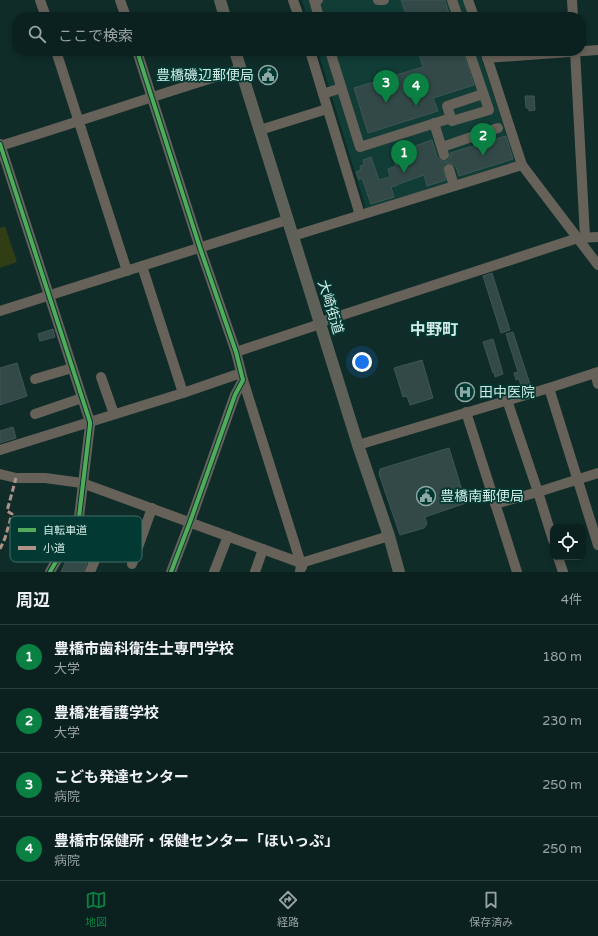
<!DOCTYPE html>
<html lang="ja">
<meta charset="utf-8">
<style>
body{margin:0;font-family:"Varela Round","Noto Sans JP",sans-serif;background:#192e2c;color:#f1f3f6}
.controls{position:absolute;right:12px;bottom:12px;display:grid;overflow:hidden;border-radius:8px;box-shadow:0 2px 6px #0003}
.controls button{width:36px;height:36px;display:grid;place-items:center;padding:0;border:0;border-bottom:1px solid #2b3e3d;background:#0b211f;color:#f1f3f6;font:20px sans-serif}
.you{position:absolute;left:362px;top:362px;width:14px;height:14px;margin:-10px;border:3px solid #fff;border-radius:50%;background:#1a73e8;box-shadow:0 0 0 6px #1a73e833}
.badge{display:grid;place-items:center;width:26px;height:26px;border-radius:50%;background:#0b8043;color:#fff;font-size:13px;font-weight:700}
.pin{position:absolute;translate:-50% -33px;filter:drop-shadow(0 1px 2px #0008)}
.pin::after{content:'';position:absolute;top:21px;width:14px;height:12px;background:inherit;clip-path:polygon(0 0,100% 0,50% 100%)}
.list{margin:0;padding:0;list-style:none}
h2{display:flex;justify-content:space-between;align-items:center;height:52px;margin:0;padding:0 16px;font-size:17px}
h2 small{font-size:13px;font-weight:400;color:#9aa3a4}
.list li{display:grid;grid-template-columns:26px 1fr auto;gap:12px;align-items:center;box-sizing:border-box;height:64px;padding:0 16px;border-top:1px solid #2b3e3d}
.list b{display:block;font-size:15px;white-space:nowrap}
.list p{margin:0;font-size:13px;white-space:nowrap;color:#9aa3a4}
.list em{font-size:13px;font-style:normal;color:#9aa3a4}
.icon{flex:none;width:22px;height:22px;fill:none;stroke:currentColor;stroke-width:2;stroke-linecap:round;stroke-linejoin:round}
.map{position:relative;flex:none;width:598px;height:572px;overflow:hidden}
.search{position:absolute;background:#0b211f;box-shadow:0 2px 6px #0003;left:12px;right:12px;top:12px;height:44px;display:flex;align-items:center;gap:10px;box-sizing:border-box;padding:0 14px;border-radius:16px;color:#9aa3a4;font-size:15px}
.sheet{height:308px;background:#0b211f}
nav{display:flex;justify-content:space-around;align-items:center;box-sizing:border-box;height:56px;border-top:1px solid #2b3e3d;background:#0b211f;font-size:11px;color:#9aa3a4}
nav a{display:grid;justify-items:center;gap:2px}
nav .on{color:#0b8043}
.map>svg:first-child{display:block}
.built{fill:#113d36}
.green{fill:#313d14}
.building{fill:#324948;stroke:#3e5654}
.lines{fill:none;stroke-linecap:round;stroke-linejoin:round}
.minor{stroke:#676259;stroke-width:10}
.major{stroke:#5f6158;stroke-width:12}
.quiet{stroke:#af9288;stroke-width:3;stroke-dasharray:6 3;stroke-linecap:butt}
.cycleway-casing{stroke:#023932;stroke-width:6}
.cycleway{stroke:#51ab58;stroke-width:4}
.labels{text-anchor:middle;stroke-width:3.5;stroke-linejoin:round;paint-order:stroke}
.poi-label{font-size:14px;fill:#d2ebe6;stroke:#023932;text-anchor:start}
.street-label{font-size:14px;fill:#d2ebe6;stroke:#023932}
.quarter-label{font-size:16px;font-weight:bold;fill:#d2ebe6;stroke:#023932}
.key{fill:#023932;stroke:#406e68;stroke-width:1}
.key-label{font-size:11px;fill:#d2ebe6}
</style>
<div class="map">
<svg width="598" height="572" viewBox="0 0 598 572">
<rect width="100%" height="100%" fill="#0f2c29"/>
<g class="built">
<polygon points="302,0 463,0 468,17 307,17"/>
<polygon points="318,51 479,51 515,160 514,163 366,209"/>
</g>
<polygon class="green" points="5,226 17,262 0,268 0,228"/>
<g class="building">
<polygon points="401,0 445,0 450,17 407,17"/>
<polygon points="418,51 463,51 474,85 433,98 438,111 368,133 354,88 423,67"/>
<polygon points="525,96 534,96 535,110 529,111 529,108 526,108"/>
<polygon points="506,136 513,159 459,176 456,167 451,163 447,163 444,165 443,168 446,180 427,186 424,175 396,185 396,186 391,187 394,197 371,204 362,178 359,180 356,172 361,170 360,166 364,165 363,160 371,157 379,180 390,177 388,169 396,166 392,157 416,149 415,146 432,140 437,157 442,161 446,161 449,159 450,156 450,153"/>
<polygon points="492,273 510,330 501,333 483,276"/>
<polygon points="53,329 55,337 40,341 38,334"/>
<polygon points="513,332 520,354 531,387 522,389 519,379 516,380 514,373 518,372 506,334"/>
<polygon points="493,339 503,374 495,377 494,372 493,373 483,342"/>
<polygon points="422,360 433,398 410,405 407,396 403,397 394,368"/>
<polygon points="17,363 27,396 0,405 0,368"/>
<polygon points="13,427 16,438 0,443 0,431"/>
<polygon points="449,448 466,503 425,517 427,524 424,528 400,535 379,474 380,469"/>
<polygon points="68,556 87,563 84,572 61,572"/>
</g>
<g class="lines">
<g class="minor">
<polyline points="40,0 46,17"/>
<polyline points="120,0 126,17"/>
<polyline points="293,0 299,17"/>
<polyline points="318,0 314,0 319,17"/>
<polyline points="378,0 384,0"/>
<polyline points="452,0 458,17"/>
<polyline points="468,0 474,17"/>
<polyline points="572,0 573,17"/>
<polyline points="56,51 127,271"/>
<polyline points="137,51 200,248 236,352 243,380 235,395 190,522 171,572"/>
<polyline points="310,51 360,215"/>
<polyline points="330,51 360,147 451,118 452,121 489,110 469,51"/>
<polyline points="485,51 522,165 598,265"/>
<polyline points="575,51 585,237"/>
<polyline points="487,58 598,50"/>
<polyline points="323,94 341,88"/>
<polyline points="451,118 447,106 483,94"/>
<polyline points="434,123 444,155"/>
<polyline points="260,130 327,109"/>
<path d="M0,144L90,422V425L79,517C73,538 60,553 50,572"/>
<path d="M0,146C80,121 160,94 241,69"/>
<polyline points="442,147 498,128"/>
<polyline points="449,169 454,186"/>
<polyline points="293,236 522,165"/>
<polyline points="142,266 183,393"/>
<polyline points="0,311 287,220"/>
<polyline points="236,352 314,326 327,320 578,238 598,237"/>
<polyline points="595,373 598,384"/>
<polyline points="101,377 114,414"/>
<polyline points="35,379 72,368"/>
<polyline points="243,380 302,567"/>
<polyline points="549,388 598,545"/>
<polyline points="507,400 538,492 553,540"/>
<polyline points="466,412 517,572"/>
<polyline points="35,414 82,398"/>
<polyline points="358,445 549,388 598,372"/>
<polyline points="0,450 183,393 241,373"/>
<polyline points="0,474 16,478 45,478 82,483 301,563 300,572"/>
<polyline points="495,504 538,492 598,473"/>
<polyline points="65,547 95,560 90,572"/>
<polyline points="558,557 563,572"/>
<polyline points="301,563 389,536"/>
<polyline points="132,564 152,508"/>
<polyline points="214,572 228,536"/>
<polyline points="255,572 263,549"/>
</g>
<g class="major">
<polyline points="220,0 225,17"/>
<polyline points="235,51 358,445 389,536 399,572"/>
</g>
<polyline class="quiet" points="0,549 5,538 12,514 7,511 16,478"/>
<defs>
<g id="cycleway">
<polyline points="137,51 200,248 236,352 243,380 235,395 190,522 171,572"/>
<path d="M0,144L90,422V425L79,517C73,538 60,553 50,572"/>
</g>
</defs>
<use href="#cycleway" class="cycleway-casing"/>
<use href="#cycleway" class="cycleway"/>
</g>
<defs>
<symbol id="civic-ring" viewBox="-11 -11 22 22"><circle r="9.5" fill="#023932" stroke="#8ea8a4" stroke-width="1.5"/><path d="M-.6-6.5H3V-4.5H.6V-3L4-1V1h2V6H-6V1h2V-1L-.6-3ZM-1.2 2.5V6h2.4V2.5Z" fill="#8ea8a4"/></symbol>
<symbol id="hospital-ring" viewBox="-11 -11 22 22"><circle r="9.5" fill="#023932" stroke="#8ea8a4" stroke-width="1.5"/><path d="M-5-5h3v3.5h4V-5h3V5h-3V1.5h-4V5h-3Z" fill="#8ea8a4"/></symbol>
</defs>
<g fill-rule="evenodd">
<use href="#civic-ring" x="257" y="64" width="22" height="22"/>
<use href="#hospital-ring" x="454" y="381" width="22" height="22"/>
<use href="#civic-ring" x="415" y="485" width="22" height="22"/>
</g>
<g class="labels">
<g class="poi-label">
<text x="254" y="80" text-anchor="end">豊橋磯辺郵便局</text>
<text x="479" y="397">田中医院</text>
<text x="440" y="501">豊橋南郵便局</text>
</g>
<g class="street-label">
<text transform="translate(331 307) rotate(73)" y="5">大崎街道</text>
</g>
<g class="quarter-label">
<text x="434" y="335">中野町</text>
</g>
</g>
<rect x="10" y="516" width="132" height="46" rx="6" class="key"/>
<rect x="18" y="528" width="18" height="4" fill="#51ab58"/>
<rect x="18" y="546" width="18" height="4" fill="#af9288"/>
<g class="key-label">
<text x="43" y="534">自転車道</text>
<text x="43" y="552">小道</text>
</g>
</svg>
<div class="controls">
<button><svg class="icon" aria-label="locate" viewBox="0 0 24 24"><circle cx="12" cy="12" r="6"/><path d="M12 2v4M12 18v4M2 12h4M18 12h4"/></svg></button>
</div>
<div class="you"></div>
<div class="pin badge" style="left:404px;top:173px">1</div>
<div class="pin badge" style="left:483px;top:156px">2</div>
<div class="pin badge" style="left:386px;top:103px">3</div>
<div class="pin badge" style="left:416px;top:106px">4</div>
<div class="search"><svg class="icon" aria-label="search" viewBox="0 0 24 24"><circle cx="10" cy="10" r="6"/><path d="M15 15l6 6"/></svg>ここで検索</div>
</div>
<section class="sheet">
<h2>周辺<small>4件</small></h2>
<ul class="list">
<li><span class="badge">1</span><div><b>豊橋市歯科衛生士専門学校</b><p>大学</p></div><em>180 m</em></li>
<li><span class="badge">2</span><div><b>豊橋准看護学校</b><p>大学</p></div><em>230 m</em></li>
<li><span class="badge">3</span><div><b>こども発達センター</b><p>病院</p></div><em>250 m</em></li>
<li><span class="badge">4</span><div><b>豊橋市保健所・保健センター「ほいっぷ」</b><p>病院</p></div><em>250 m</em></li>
</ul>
</section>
<nav>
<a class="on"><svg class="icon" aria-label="map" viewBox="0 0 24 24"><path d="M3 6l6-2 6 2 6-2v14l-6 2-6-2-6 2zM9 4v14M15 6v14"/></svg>地図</a>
<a><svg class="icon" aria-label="directions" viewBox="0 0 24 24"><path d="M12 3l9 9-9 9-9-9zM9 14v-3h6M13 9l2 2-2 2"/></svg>経路</a>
<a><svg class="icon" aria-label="saved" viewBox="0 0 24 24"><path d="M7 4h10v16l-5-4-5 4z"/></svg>保存済み</a>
</nav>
